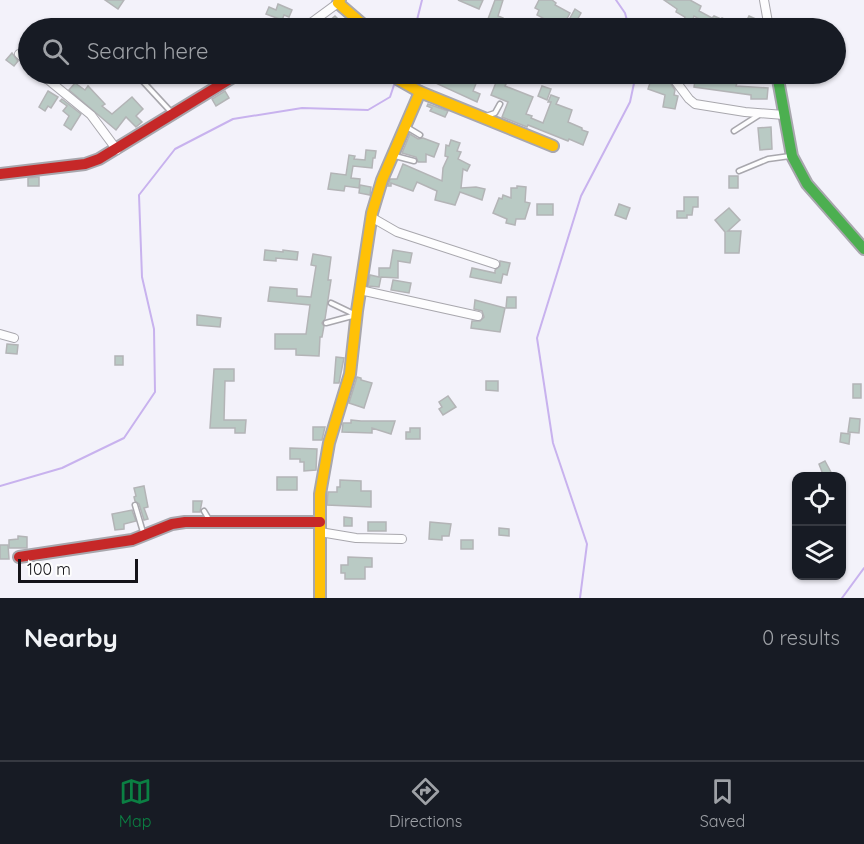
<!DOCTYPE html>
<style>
body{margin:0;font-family:Quicksand,sans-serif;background:#242831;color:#f1f3f6}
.controls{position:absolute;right:18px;bottom:18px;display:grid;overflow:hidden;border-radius:12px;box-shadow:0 2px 4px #0004}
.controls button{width:54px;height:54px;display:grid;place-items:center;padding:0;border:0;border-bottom:2px solid #363941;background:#171b24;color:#f1f3f6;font:30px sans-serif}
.scale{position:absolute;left:18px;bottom:15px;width:120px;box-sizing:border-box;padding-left:6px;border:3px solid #151419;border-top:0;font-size:16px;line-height:21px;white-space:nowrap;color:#151419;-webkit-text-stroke:4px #fefefe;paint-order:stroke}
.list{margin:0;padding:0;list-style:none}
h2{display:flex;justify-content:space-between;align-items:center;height:78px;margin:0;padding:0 24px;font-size:26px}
h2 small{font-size:20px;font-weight:400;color:#9ea1a6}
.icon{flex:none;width:33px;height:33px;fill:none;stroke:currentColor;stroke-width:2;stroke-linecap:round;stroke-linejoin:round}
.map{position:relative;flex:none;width:864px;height:598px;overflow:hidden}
.search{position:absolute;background:#171b24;box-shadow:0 2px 4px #0004;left:18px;right:18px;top:18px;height:66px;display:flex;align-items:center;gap:15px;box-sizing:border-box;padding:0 21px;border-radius:33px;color:#9ea1a6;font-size:22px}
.sheet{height:162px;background:#171b24}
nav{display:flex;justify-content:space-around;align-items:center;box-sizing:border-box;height:84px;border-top:2px solid #363941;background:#171b24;font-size:16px;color:#9ea1a6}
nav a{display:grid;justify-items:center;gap:3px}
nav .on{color:#0b8043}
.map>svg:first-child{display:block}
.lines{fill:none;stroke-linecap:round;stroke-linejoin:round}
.stream{stroke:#c8b2ee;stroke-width:2}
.building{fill:#b9cac4;stroke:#b3b4b6;stroke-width:1.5}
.lane-casing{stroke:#a8a7ad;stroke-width:7}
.street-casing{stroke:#a8a7ad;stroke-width:10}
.fast-casing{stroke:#a8a7ad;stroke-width:14}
.slow-casing{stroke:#a8a7ad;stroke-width:14}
.jam-casing{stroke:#a8a7ad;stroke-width:14}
.lane{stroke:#fdfdfe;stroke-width:4}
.street{stroke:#fdfdfe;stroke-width:8}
.fast{stroke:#4caf50;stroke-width:10}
.slow{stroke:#ffc107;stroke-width:10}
.jam{stroke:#c62828;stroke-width:10}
</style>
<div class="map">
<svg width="864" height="598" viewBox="0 0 864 598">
<rect width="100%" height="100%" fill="#f3f2fa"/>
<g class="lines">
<g class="stream">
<polyline points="616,0 625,13 629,28"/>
<polyline points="415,28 422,0"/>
<polyline points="0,486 62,468 124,438 155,392 154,329 142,277 139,195 175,149 233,119 302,108 368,110 390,97 394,85"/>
<polyline points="580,598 587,544 553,443 537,338 581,196 630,102 636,74"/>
<polyline points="842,598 864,568"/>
</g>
</g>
<g class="building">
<polygon points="105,0 124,0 118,9"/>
<polygon points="458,0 483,0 479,9"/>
<polygon points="495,0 503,0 498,16 503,18 500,27 494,24 495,21 488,19"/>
<polygon points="539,0 552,0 556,3 555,5 570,13 563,26 553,21 552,23 537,15 539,10 535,8"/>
<polygon points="664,0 690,0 701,6 699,11 712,18 714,16 721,19 722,18 742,28 711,28 712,26 694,16 690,28 682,27 685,17 676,12 677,9"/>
<polygon points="278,4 292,10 289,17 284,15 282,20 266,14 269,7 276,10"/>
<polygon points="575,9 581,13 576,22 570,18"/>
<polygon points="335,16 347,28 321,28"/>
<polygon points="749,16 760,21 757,28 743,28"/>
<polygon points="12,53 18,61 14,66 6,60"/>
<polygon points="432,74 472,74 479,76 473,91 480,94 477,102 429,80"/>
<polygon points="555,74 575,74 580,76 577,83"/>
<polygon points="666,74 672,74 668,79 675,90 674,95 678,96 675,109 663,107 665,95 648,89 652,77 664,82"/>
<polygon points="696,74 717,74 716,82 737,83 736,86 768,88 767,99 751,99 751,95 694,87"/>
<polygon points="497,80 506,84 505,86 533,97 526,114 532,116 531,118 543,123 551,102 548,102 551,95 559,98 556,104 572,110 568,122 582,128 582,130 588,132 583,145 569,139 568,141 528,125 527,127 502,117 508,102 491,95"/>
<polygon points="75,83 85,90 88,86 105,104 102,106 112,114 132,97 143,109 136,116 142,122 136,127 126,117 116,130 69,90"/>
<polygon points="542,86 551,89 547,100 538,96"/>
<polygon points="48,91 58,97 51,108 48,106 45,111 39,107"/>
<polygon points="225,91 229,98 216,106 212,99"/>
<polygon points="62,99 81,114 71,130 64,125 69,116 63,111 67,106 60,101"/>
<polygon points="428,104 448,111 445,117 430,111 432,108 427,106"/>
<polygon points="771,127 772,149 760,150 758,128"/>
<polygon points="410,134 418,139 423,138 439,144 434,157 426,154 426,162 418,162 416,157 402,153"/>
<polygon points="451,140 460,143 457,151 461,152 458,159 470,165 467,171 463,169 461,188 476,187 485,189 482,200 460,192 455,205 435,200 437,191 417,182 413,191 391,183 391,186 388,186 390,179 397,179 403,164 442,181 443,168 448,157 445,156 446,145 449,146"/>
<polygon points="366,150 376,151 375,158 373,158 372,168 353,166 351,178 360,179 359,188 345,186 344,191 328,189 331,173 346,175 349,155 355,156 354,159 365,160"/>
<rect x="729" y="176" width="9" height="12"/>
<polygon points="39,177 39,186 28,186 28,178"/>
<polygon points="360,185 371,187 370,195 359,193"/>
<polygon points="517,186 526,187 525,202 530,203 525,219 516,219 515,225 506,223 507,219 493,213 499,198 502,199 503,195 511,198 511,188 517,188"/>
<polygon points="684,197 698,197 698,207 693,207 692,215 687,215 687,218 677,218 677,211 684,211"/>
<rect x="537" y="204" width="16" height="11"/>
<polygon points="619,204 630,208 626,219 615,215"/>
<polygon points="729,208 740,220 728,231 741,231 739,253 725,253 725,232 715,220"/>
<polygon points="265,250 283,252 283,250 298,252 297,260 276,258 276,261 264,260"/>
<polygon points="393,250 412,253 410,263 398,261 398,278 381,277 379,287 368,286 370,275 379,277 379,268 390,268"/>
<polygon points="313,254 331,257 328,280 331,280 325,319 322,323 324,326 322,337 320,337 319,356 296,355 296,349 275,349 275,334 306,334 310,305 268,301 270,287 297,289 297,296 311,297 316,266 311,265"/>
<polygon points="500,261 510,263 507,275 503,274 501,283 470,277 472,268 495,273 495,270 500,266"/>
<polygon points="393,280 411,283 409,293 391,290"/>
<polygon points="507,297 516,297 516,308 506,308"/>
<polygon points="475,300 505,308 500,332 471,328 472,321 480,321 484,317 482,311 474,309"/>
<polygon points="197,315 221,318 220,327 197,325"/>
<polygon points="7,344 18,345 17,354 6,353"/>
<rect x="115" y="356" width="8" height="9"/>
<polygon points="336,357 344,358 339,383 334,383"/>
<polygon points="214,369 234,369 234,381 225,381 224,420 246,420 245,433 235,433 235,428 210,428"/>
<polygon points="357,377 361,378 361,380 372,383 364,408 349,403"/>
<polygon points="486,381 498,381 498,391 486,390"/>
<rect x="853" y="384" width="8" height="14"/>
<polygon points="448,396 456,407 443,415 439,409 442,407 439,402"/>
<polygon points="850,418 860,419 859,433 848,432"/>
<polygon points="351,420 361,421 395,421 391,434 372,428 372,433 342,432 343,423 351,423"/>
<polygon points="313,427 325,427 322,440 313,440"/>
<polygon points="410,428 420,428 420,439 406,439 406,432 410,432"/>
<polygon points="841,433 850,434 849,444 840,442"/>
<polygon points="290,448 317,449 316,470 304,471 304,462 300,462 300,459 290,459"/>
<polygon points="825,461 832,474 824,477 819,464"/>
<rect x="277" y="477" width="20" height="13"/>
<polygon points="340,480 361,481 361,491 371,491 371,507 327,505 328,492 337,492 337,487 340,487"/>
<polygon points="144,486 148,507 144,508 148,519 144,520 139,504 135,501 134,497 136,496 134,488"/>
<polygon points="193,501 202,501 200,512 193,512"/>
<polygon points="132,510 136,521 124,524 124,529 115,530 112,514"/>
<polygon points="344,517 352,518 352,526 344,526"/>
<rect x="368" y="522" width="18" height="9"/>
<polygon points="430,522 451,524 449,536 442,536 442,540 429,539"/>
<polygon points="499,528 509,529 509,536 499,535"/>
<polygon points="18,536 27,537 27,548 9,548 9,540 18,539"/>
<rect x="461" y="540" width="12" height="9"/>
<polygon points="0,545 8,545 9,559 0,559"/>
<polygon points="348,557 372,558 372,567 365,567 365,579 345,579 345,573 341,573 341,565 348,565"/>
</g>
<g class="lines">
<defs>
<g id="lane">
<polyline points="136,74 173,114"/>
<polyline points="486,116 495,113 500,104"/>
<polyline points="405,126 420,135"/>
<polyline points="734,131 759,115"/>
<polyline points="395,156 414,161"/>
<polyline points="739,171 768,159 790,156"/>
<polyline points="326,323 356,315 331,303"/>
<polyline points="135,505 143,532"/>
<polyline points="204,511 210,521"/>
</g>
<g id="street">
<polyline points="764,0 769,28"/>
<polyline points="304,28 338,3"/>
<polyline points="19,54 28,62"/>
<polyline points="41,74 91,115 117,150"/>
<polyline points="674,79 689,99 695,104 745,112 784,115"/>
<polyline points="371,217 397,232 495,264"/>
<polyline points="360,290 478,316"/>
<polyline points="0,334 14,338"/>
<polyline points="320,532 356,538 402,539"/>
</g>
<polyline id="fast" points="777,74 792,156 807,184 864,249"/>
<g id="slow">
<polyline points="340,0 338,3 367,28"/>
<polyline points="420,92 553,146"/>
<polyline points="320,598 320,494 329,443 350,374 357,311 372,213 382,180 420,92 399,80 393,74"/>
</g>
<g id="jam">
<polyline points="0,174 85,164 99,159 238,74"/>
<polyline points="19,557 132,540 172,524 185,522 320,522"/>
</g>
</defs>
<use href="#lane" class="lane-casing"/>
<use href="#street" class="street-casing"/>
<use href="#fast" class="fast-casing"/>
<use href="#slow" class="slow-casing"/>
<use href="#jam" class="jam-casing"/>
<use href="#lane" class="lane"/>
<use href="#street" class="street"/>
<use href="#fast" class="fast"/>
<use href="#slow" class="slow"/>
<use href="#jam" class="jam"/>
</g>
</svg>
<div class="controls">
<button><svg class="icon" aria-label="locate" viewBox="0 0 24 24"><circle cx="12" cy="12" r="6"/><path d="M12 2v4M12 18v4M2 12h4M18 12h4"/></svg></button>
<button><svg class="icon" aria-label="layers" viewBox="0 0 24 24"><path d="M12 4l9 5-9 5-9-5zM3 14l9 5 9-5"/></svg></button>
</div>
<div class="scale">100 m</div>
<div class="search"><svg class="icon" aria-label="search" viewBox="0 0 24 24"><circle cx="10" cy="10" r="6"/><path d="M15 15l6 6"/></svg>Search here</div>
</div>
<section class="sheet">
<h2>Nearby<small>0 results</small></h2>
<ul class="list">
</ul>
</section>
<nav>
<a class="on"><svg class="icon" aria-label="map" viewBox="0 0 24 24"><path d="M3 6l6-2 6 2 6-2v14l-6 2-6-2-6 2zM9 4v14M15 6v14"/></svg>Map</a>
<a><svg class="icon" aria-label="directions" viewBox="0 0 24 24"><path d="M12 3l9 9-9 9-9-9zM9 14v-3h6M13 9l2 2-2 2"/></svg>Directions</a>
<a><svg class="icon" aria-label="saved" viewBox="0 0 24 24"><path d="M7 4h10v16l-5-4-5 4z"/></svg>Saved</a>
</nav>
